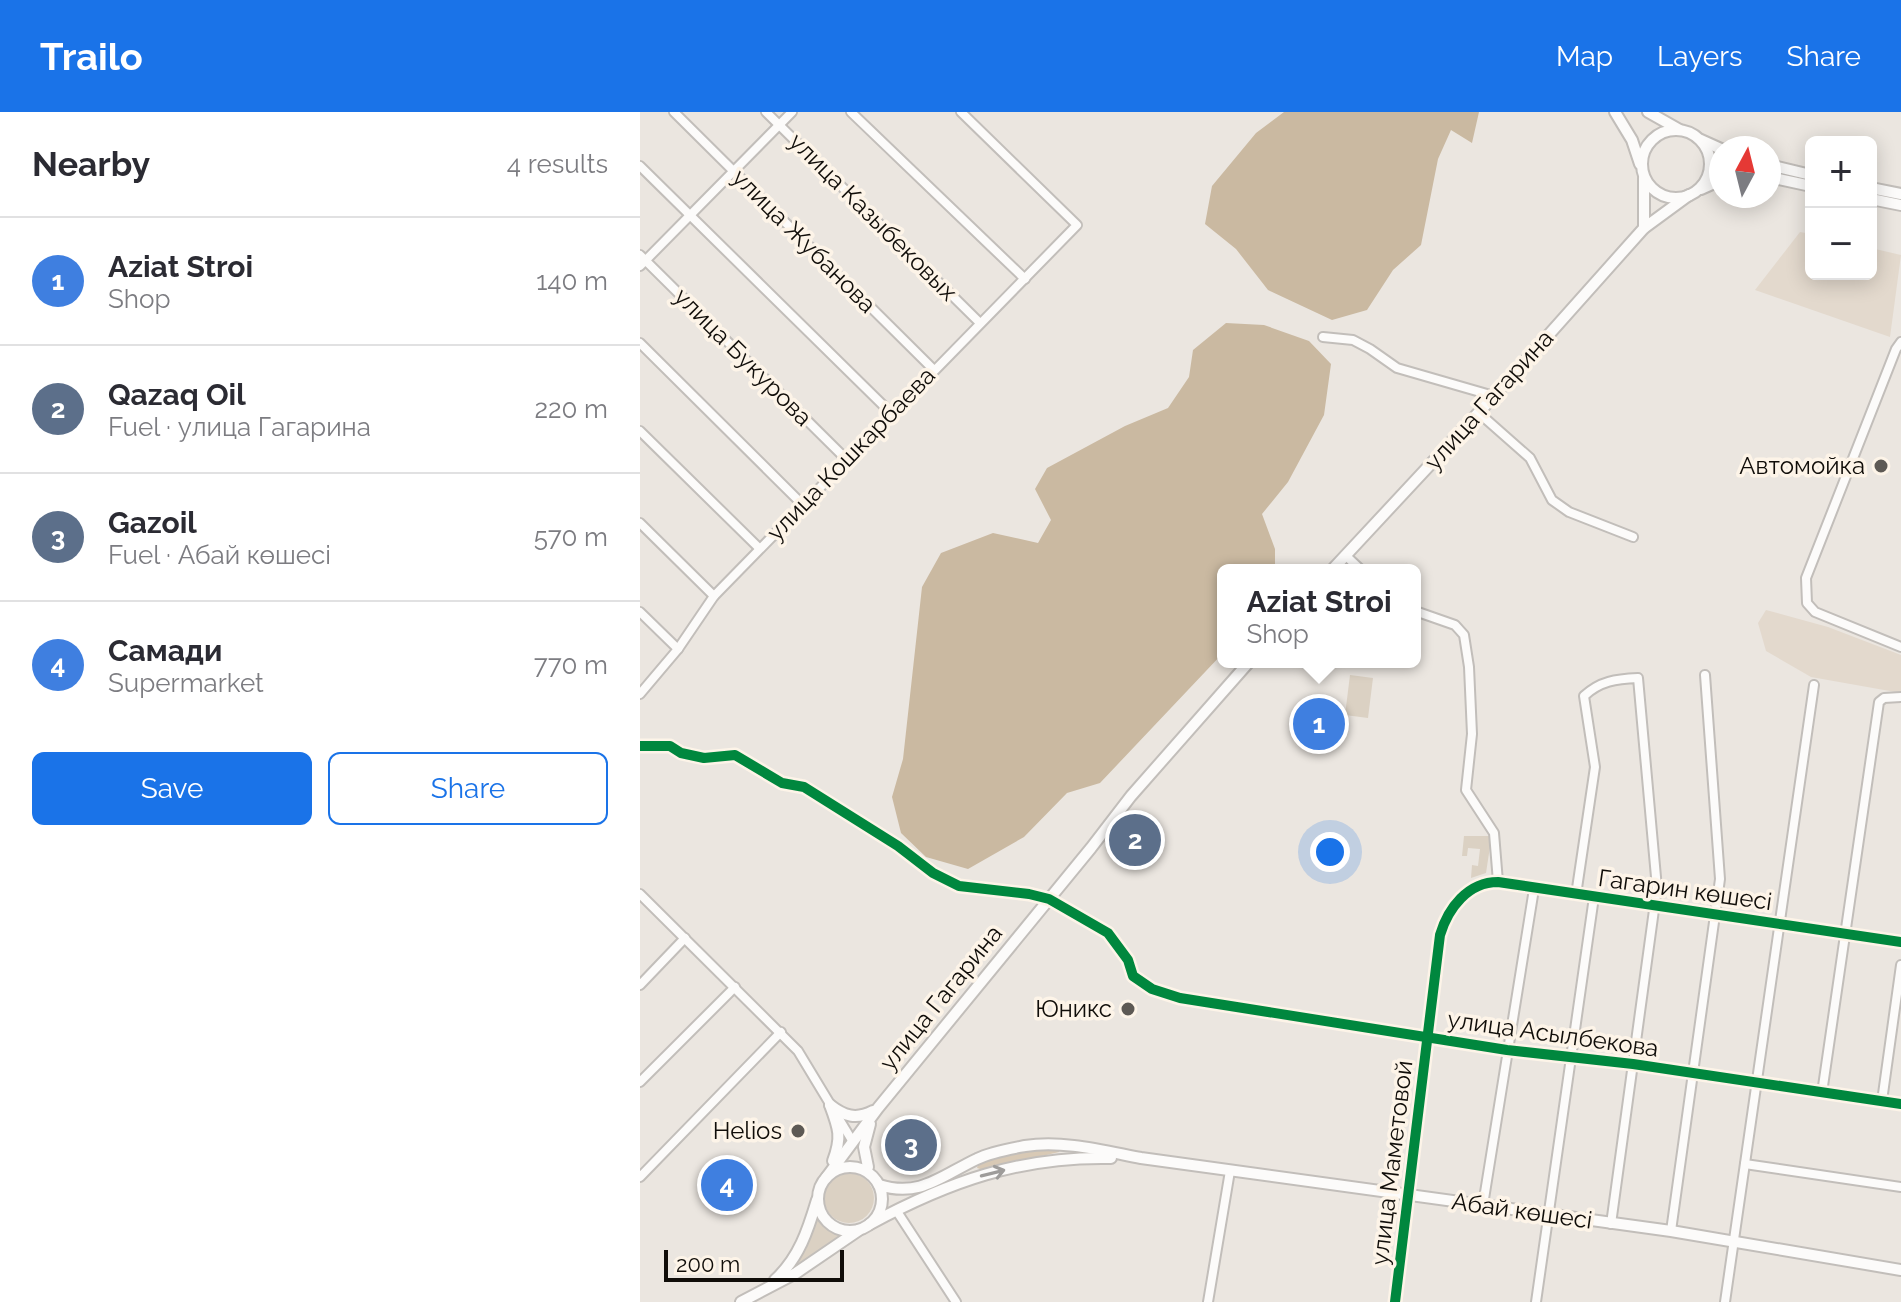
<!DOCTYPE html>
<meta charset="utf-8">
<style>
body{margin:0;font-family:Raleway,sans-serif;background:#f2f2f3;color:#2b2b33}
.controls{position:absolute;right:24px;top:24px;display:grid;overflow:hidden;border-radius:12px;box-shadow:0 4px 20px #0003}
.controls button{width:72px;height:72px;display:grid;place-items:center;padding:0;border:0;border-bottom:2px solid #e1e1e2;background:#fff;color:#2b2b33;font:40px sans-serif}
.compass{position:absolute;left:1069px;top:24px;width:72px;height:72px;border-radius:50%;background:#fff;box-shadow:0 4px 20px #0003;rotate:7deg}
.scale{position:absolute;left:24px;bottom:20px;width:180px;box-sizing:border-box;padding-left:8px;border:4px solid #100d09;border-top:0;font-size:22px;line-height:28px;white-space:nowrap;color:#100d09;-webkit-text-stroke:6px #fdf4e8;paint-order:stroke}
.you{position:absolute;left:690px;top:740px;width:28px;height:28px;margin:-20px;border:6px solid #fff;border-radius:50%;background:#1a73e8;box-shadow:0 0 0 12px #1a73e833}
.badge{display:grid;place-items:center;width:52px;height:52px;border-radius:50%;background:#1a73e8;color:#fff;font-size:26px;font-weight:700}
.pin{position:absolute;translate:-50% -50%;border:4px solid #fff;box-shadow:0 2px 8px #0006}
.popup{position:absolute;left:577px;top:452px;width:204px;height:104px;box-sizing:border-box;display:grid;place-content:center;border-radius:12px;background:#fff;filter:drop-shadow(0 2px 6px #0005);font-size:26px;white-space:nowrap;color:#7c7c81}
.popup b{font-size:30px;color:#2b2b33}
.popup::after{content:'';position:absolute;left:50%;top:100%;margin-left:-16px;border:16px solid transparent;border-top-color:#fff}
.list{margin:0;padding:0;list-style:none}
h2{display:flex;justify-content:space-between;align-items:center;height:104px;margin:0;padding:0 32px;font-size:34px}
h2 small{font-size:26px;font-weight:400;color:#7c7c81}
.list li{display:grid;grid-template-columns:52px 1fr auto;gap:24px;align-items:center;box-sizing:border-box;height:128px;padding:0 32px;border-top:2px solid #e1e1e2}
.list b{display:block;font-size:30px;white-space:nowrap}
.list p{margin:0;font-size:26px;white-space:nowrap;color:#7c7c81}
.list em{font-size:26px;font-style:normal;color:#7c7c81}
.actions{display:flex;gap:16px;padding:24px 32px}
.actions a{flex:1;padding:18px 0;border:2px solid #1a73e8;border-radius:12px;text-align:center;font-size:28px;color:#1a73e8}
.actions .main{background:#1a73e8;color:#fff}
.map{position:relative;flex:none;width:1261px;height:1190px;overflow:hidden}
header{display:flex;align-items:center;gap:48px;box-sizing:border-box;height:112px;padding:0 40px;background:#1a73e8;color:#fff}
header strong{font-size:38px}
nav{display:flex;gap:44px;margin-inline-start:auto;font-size:28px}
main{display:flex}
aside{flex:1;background:#fff}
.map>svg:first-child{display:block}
.built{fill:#e3d9cd}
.green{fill:#dbd1c3}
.forest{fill:#d8c9b5}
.water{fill:#cab9a1}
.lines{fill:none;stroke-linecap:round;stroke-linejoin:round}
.minor-casing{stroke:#c2beba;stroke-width:12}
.major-casing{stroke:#c2beba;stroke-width:14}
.minor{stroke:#fcfbfa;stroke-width:8}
.major{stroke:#fcfbfa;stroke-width:10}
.cycleway-casing{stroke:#fdf4e8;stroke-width:15}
.cycleway{stroke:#00873e;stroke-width:10}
.oneway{stroke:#9e9c9a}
.poi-dot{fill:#5d5954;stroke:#fdf4e8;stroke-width:3}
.labels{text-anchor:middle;stroke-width:7;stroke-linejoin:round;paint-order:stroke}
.street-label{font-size:24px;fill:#100d09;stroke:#fdf4e8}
.poi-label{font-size:24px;fill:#100d09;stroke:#fdf4e8;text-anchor:end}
</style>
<header>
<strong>Trailo</strong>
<nav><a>Map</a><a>Layers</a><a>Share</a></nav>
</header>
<main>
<aside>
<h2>Nearby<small>4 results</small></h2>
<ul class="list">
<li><span class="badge" style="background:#3f7fe0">1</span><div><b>Aziat Stroi</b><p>Shop</p></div><em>140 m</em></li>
<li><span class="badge" style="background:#5c6f8a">2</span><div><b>Qazaq Oil</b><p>Fuel · улица Гагарина</p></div><em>220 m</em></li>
<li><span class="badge" style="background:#5c6f8a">3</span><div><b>Gazoil</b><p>Fuel · Абай көшесі</p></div><em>570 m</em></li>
<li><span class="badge" style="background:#3f7fe0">4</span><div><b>Самади</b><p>Supermarket</p></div><em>770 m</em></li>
</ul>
<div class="actions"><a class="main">Save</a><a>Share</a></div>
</aside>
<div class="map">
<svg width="1261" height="1190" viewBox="0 0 1261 1190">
<rect width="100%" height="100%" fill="#ebe6e0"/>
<g class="built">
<polygon points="1160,120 1171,122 1171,162 1231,162 1231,136 1261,143 1250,225 1115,178"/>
<polygon points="1126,498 1188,515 1261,543 1261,581 1171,565 1126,539 1118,511"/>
</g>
<g class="green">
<polygon points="710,563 733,566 728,606 705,603"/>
<polygon points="824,724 849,724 851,728 846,761 831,766 832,753 838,754 840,737 828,736 827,744 822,744"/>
<circle cx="209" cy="1086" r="25"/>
<polygon points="177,1104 189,1117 207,1123 156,1153 166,1137"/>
</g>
<polygon class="forest" points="397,1036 419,1038 419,1040 343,1058 337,1056 339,1050"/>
<g class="water">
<polygon points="644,0 839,0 832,31 811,18 798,47 781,133 753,158 727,198 692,208 628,178 596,137 565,112 572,74 616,21"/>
<polygon points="586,211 624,213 669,229 691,252 684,303 648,370 622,402 635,437 635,458 583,458 583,541 460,671 427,681 384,725 328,757 286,745 261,721 252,685 263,647 282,475 301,441 353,421 398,431 411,408 395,377 407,356 485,314 528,296 549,265 553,238"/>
</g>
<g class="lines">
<defs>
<g id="minor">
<polyline points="34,0 294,258"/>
<polyline points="126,0 340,211"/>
<polyline points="211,0 385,167"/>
<polyline points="0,54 251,301"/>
<polyline points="0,143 206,347"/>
<polyline points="0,154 152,0"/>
<polyline points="683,225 713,228 730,237 757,256 854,284"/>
<polyline points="1261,230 1256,237 1166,466 1167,491 1175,500 1261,535"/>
<polyline points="0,231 162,392"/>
<polyline points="839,301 890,346 912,388 929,400 993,425"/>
<polyline points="0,319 119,436"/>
<polyline points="0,411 74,484"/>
<polyline points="705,443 721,458"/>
<polyline points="775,499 815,513 824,523 829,555 832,622 826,678 854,721 858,770"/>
<polyline points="0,500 38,537"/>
<polyline points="0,582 38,537 74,484 437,113 321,0"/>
<polyline points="0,634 30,634 41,641 64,646 95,643 142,671 164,675 258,734 293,761 319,774 389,782 409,787 468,821 488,848 493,864 512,877 540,886 867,938 993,952 1261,992"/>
<polyline points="0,782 158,939 213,1030"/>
<path d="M936,783L955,655L944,584C960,569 976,567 998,566L1017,776L971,1112"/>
<polyline points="0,873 45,826"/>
<polyline points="0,970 95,875"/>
<polyline points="1182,981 1239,590 1244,586 1261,585"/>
<polyline points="1242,989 1261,853"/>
<polyline points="1105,1052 1261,1075"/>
<polyline points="0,1065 141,920"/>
<polyline points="843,1093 894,777"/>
<polyline points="256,1098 316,1190"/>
<polyline points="1031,1119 1080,767 1065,563"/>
<polyline points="568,1190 590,1059"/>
<path d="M755,1190L800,823C808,796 828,770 858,770L1261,830"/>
<polyline points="896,1190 954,785"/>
<polyline points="1085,1190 1174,573"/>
</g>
<g id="major">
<polyline points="975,0 992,28 1000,52"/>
<polyline points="1008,0 1040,18"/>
<circle cx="1036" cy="52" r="34"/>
<polyline points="1061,28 1081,37"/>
<polyline points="1129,53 1171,63"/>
<polyline points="1129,65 1171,74"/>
<polyline points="1004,66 1004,116"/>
<polyline points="1231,76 1261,82"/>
<polyline points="1061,77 1081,68"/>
<polyline points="1231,87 1261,93"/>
<polyline points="692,458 854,284 1004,116 1049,83"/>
<path d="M190,993C199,1017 202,1025 193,1049"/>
<path d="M190,993C204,1004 216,1008 233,999"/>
<polyline points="228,1055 224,1035 230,1012"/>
<circle cx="210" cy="1087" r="32"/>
<polyline points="186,1066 238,996 451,736 491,684 609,550"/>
<path d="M239,1073C280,1086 301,1064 337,1047C351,1040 369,1037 385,1034C423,1028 464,1039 501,1046L1031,1119L1261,1158"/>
<path d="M230,1112C308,1070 380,1044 471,1046"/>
<path d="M135,1168C159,1146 168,1118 177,1088"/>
<polyline points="101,1190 156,1161 219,1118"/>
</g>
</defs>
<use href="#minor" class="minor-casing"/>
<use href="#major" class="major-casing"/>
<use href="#minor" class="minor"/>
<use href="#major" class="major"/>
<defs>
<g id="cycleway">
<polyline points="0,634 30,634 41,641 64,646 95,643 142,671 164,675 258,734 293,761 319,774 389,782 409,787 468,821 488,848 493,864 512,877 540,886 867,938 993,952 1261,992"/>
<path d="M755,1190L800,823C808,796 828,770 858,770L1261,830"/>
</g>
</defs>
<use href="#cycleway" class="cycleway-casing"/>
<use href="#cycleway" class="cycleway"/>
</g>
<defs><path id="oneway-shaft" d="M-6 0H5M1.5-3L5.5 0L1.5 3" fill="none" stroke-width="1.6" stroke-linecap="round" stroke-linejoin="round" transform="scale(2)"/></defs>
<use class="oneway" href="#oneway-shaft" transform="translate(353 1061) rotate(-14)"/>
<g class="poi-dot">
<circle cx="1241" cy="354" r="8"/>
<circle cx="488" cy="897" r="8"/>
<circle cx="158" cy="1019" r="8"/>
</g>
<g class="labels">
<g class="street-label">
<text transform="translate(233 105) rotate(45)" y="8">улица Казыбековых</text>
<text transform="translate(164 129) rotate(45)" y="8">улица Жубанова</text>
<text transform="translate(103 245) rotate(45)" y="8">улица Букурова</text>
<text transform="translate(849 288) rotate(-48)" y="8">улица Гагарина</text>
<text transform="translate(211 342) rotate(-46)" y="8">улица Кошкарбаева</text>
<text transform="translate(1045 778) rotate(8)" y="8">Гагарин көшесі</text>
<text transform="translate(301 886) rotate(-51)" y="8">улица Гагарина</text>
<text transform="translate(913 922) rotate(8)" y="8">улица Асылбекова</text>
<text transform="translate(752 1051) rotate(-83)" y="8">улица Маметовой</text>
<text transform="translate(882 1099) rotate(8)" y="8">Абай көшесі</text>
</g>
<g class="poi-label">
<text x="1225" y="362">Автомойка</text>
<text x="472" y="905">Юникс</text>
<text x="142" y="1027">Helios</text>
</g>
</g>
</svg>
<div class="controls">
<button>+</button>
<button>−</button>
</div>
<svg class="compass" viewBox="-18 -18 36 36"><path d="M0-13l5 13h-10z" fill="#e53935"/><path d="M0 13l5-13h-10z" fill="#7c7c81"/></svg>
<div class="scale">200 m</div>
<div class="you"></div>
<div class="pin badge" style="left:679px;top:612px;background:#3f7fe0">1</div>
<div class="popup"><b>Aziat Stroi</b>Shop</div>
<div class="pin badge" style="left:495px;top:728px;background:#5c6f8a">2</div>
<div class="pin badge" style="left:271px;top:1033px;background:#5c6f8a">3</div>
<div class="pin badge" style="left:87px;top:1073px;background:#3f7fe0">4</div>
</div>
</main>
